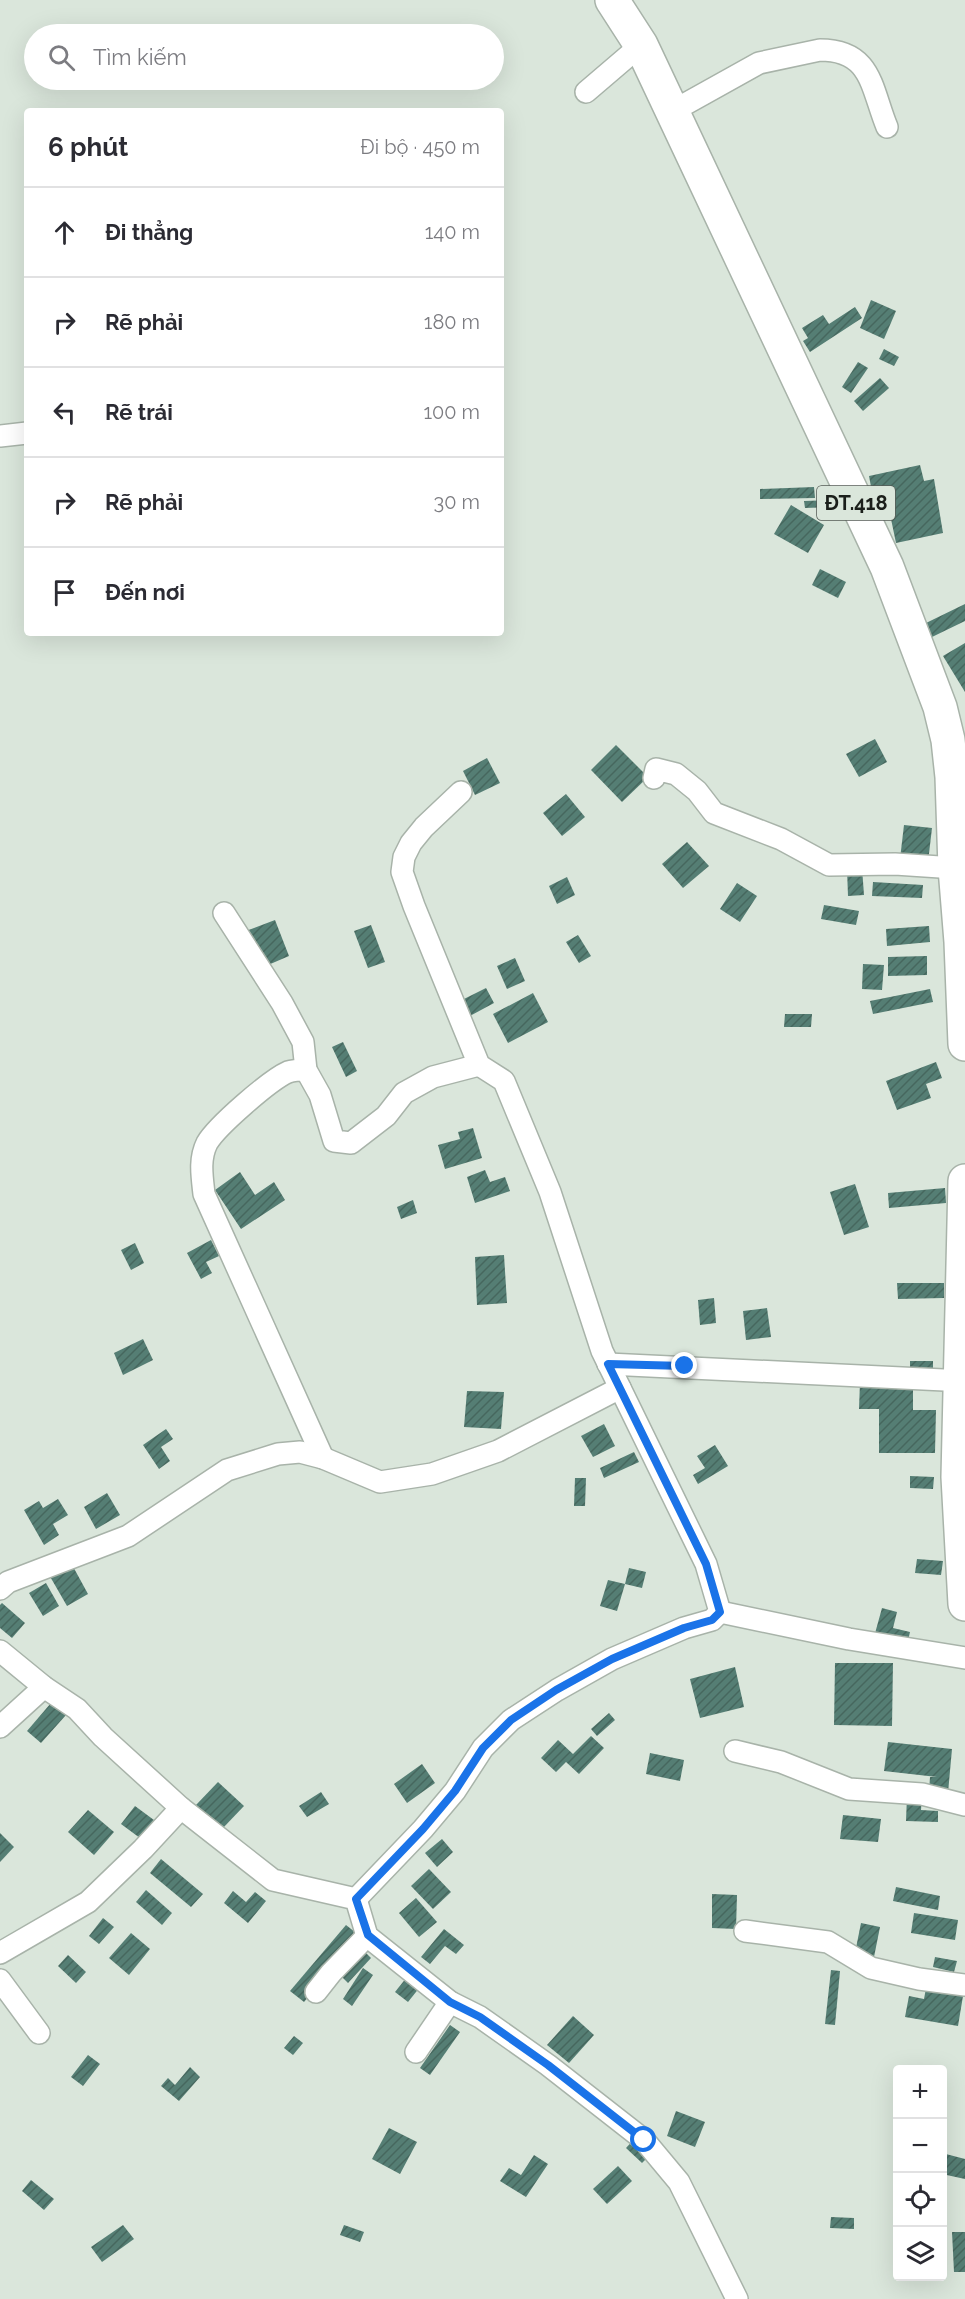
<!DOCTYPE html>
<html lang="vi">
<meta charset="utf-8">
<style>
body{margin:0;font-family:Raleway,sans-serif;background:#f7f7f7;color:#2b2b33}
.controls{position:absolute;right:18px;bottom:18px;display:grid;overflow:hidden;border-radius:6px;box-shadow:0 6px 24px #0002}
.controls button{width:54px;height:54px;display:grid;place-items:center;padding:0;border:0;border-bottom:2px solid #e1e1e2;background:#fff;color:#2b2b33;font:30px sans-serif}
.stop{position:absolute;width:18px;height:18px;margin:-14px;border:4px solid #1a73e8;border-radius:50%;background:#fff}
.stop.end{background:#1a73e8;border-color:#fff;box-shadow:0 2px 6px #0008}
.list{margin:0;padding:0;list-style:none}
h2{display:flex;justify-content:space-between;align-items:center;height:78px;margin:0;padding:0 24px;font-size:26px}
h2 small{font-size:20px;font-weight:400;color:#7c7c81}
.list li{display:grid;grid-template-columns:39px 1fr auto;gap:18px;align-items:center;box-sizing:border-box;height:90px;padding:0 24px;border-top:2px solid #e1e1e2}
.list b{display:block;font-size:22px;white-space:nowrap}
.list em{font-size:20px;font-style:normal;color:#7c7c81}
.icon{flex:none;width:33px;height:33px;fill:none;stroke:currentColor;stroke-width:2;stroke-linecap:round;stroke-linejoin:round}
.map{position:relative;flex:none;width:965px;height:2299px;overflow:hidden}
.search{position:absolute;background:#fff;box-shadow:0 6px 24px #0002;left:24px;top:24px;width:480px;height:66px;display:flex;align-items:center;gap:15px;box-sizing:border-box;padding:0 21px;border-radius:33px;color:#7c7c81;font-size:22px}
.panel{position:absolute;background:#fff;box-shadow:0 6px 24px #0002;left:24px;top:108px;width:480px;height:528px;border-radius:6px}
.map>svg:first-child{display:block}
.building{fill:url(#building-hatch)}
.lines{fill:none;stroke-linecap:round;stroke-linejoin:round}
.minor-casing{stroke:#a8b3a9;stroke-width:24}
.primary-casing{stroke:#a8b3a9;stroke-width:36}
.minor{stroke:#fff;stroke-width:21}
.primary{stroke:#fff;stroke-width:33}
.route{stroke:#1a73e8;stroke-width:8}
.labels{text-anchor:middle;stroke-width:5;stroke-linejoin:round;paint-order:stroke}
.shield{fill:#dae6db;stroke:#545b55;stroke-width:1.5}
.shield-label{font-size:20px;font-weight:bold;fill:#1b1f1b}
</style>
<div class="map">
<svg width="965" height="2299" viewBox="0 0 965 2299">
<defs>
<pattern id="building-hatch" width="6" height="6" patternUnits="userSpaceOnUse" patternTransform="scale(1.5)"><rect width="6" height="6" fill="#557e74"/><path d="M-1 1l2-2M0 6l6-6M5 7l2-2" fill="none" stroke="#46675e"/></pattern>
</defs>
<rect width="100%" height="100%" fill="#dae6db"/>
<g class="building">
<polygon points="871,300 896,311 884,339 860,328"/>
<polygon points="855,307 862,318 810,352 803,341 808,338 802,328 823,315 829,324"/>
<polygon points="884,349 899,357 894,366 879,359"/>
<polygon points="858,362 868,368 851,393 842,387"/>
<polygon points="880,378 889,388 863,411 854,401"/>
<polygon points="920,465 924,481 934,479 943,533 896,543 885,490 872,492 869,476"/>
<polygon points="814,487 815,498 760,499 760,489"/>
<polygon points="834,500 834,507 805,508 804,501"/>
<polygon points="791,505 824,525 808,553 774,534"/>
<polygon points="820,569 846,582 838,598 812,585"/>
<polygon points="965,604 965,621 932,637 926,623"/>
<polygon points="965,643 965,692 943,656"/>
<polygon points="875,739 887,762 859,777 846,754"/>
<polygon points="616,745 648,777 622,802 591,770"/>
<polygon points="487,758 500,783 475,795 463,771"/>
<polygon points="566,794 585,817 562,836 543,813"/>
<polygon points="904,825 932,828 928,862 900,859"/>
<polygon points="687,842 709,866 683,888 662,864"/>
<polygon points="862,868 864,895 848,896 847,869"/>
<polygon points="567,877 575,895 557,904 549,886"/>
<polygon points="873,882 923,885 922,898 872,896"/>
<polygon points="737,883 757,896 740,922 720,909"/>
<polygon points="824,905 859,911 856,925 821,919"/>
<polygon points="275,920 289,956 261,968 246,931"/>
<polygon points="371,925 385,962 368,968 354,931"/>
<polygon points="929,926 930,942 887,946 886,929"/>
<polygon points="578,935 591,956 579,963 566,942"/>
<polygon points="927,956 927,975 888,976 888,957"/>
<polygon points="515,958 525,981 507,989 497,966"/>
<polygon points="863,964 884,965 882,990 862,989"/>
<polygon points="486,988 494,1003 468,1017 460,1001"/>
<polygon points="930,989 933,1002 873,1014 870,1001"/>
<polygon points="533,993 548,1022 508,1043 493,1014"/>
<polygon points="785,1014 812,1014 811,1027 784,1027"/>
<polygon points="343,1042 357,1071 346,1077 332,1047"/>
<polygon points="936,1062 942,1078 926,1084 931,1098 897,1110 886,1081"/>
<polygon points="473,1128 482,1158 445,1169 438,1145 460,1139 458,1132"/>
<polygon points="485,1170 490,1182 505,1177 510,1191 475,1203 467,1177"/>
<polygon points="240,1172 255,1195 274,1182 285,1200 241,1229 215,1190"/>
<polygon points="855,1184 869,1227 844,1235 830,1192"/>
<polygon points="945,1188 946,1203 889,1208 888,1193"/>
<polygon points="413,1200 417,1213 401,1219 397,1207"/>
<polygon points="211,1240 219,1256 206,1262 212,1273 201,1279 187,1253"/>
<polygon points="135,1243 144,1263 131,1270 121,1250"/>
<polygon points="504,1255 507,1303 477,1305 475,1257"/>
<polygon points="897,1283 944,1283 944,1298 898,1299"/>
<polygon points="714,1298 716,1323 700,1325 698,1300"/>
<polygon points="767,1308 771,1337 746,1340 743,1311"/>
<polygon points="143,1339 153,1360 123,1375 114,1353"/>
<rect x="910" y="1361" width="23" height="12"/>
<polygon points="860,1382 913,1382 913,1410 936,1410 935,1453 879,1453 879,1409 859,1409"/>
<polygon points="467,1391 504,1392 501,1429 464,1427"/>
<polygon points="604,1424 615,1446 593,1457 581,1436"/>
<polygon points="166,1429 173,1439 161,1447 170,1461 159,1469 143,1445"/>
<polygon points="715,1445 728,1466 698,1484 693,1475 705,1468 697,1456"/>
<polygon points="634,1452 639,1462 604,1478 600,1468"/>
<polygon points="910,1476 934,1477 933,1489 910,1488"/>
<polygon points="575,1478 586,1478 585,1506 574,1506"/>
<polygon points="107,1493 120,1515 96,1529 84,1507"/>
<polygon points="58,1499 68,1515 53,1524 59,1535 44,1545 24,1510 39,1501 43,1508"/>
<polygon points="917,1559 943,1561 941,1575 915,1573"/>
<polygon points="70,1561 88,1594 67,1606 48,1573"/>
<polygon points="629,1568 646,1572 642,1588 625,1584"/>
<polygon points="608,1580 625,1584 617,1611 600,1606"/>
<polygon points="46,1583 59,1606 43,1616 29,1593"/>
<polygon points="2,1603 25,1623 12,1638 0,1628 0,1605"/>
<polygon points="882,1608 897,1612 893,1628 910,1632 907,1645 874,1637"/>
<polygon points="835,1663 893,1663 892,1726 834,1725"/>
<polygon points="735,1667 744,1707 700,1718 690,1679"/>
<polygon points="51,1703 66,1715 41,1743 27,1731"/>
<polygon points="609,1713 615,1720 597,1736 591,1729"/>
<polygon points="591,1736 604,1748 579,1774 566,1762 556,1772 541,1758 558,1740 573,1754"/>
<polygon points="888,1742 952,1749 948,1793 929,1792 930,1777 937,1777 884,1771"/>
<polygon points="650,1753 684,1760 680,1781 646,1774"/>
<polygon points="422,1764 435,1783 407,1803 394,1784"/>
<polygon points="218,1782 244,1806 222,1829 196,1805"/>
<polygon points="321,1792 329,1804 307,1817 299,1806"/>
<polygon points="907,1796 922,1796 921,1810 938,1811 938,1822 906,1821"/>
<polygon points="135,1806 158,1823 144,1841 121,1824"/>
<polygon points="88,1810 114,1832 94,1855 68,1832"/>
<polygon points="843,1815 881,1819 878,1842 840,1839"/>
<polygon points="0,1833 14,1847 0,1862"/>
<polygon points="442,1839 453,1852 437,1867 425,1853"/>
<polygon points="161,1859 203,1894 191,1907 150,1873"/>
<polygon points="429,1869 451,1892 433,1909 411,1886"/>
<polygon points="896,1887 940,1896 938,1910 893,1901"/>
<polygon points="146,1890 172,1913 162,1925 136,1902"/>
<polygon points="233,1891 246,1902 255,1892 266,1901 248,1923 224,1903"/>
<polygon points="712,1894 737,1895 736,1929 712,1928"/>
<polygon points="416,1898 437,1922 419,1937 399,1913"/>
<polygon points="914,1913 958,1920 955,1940 911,1933"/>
<polygon points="103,1918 114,1927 99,1944 89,1936"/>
<polygon points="861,1923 880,1927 874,1957 855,1953"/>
<polygon points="346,1925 360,1936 304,2002 290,1991"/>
<polygon points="444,1929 464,1945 456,1954 445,1946 430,1964 421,1957"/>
<polygon points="131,1933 150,1949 129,1975 109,1958"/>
<polygon points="362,1949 371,1958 348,1983 339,1974"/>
<polygon points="68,1955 86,1972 76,1983 58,1966"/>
<polygon points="935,1957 957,1961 954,1972 933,1967"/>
<polygon points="363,1968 373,1975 352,2006 343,1999"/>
<polygon points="831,1970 840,1971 835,2025 825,2024"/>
<polygon points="407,1977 420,1987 408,2002 395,1992"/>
<polygon points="927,1983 964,1990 958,2026 905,2017 909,1996 924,1999"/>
<polygon points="573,2016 594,2035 569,2063 547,2045"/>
<polygon points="450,2025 460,2032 430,2075 420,2068"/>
<polygon points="294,2036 303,2043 293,2055 284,2048"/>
<polygon points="88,2055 100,2064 83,2086 71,2077"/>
<polygon points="190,2067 200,2077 179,2101 161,2086 168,2078 175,2085"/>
<polygon points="676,2111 705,2122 695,2147 667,2136"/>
<polygon points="389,2128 417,2142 400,2174 372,2159"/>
<polygon points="637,2136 653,2152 642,2163 626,2148"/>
<polygon points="942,2153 965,2159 965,2179 942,2174"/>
<polygon points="534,2155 548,2164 526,2197 500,2181 509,2168 521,2175"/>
<polygon points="618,2166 632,2181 607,2204 593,2189"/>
<polygon points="31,2180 54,2199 44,2210 22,2191"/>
<polygon points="831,2217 854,2218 854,2229 830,2228"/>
<polygon points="123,2225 134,2239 102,2262 91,2247"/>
<polygon points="344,2225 364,2232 360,2242 340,2235"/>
<polygon points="952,2232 965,2232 965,2272 954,2272"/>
</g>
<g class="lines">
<defs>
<g id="minor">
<polyline points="586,92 641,45"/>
<path d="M671,112L759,63L820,50C872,50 871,88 887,127"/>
<polyline points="0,436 27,433"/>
<polyline points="654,778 656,769 676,774 697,791 714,813 781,839 829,865 895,864 955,868"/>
<polyline points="224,913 282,1003 303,1042 306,1070 320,1095 334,1141 351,1143 386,1116 404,1093 433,1077 479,1065"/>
<path d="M306,1070C300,1070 294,1070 288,1072C270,1080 217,1126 207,1143C199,1159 202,1176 204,1194L323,1458"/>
<polyline points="608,1364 965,1381"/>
<polyline points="0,1589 8,1582 128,1536 227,1470 278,1454 300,1452 323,1458 380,1482 432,1474 498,1451 620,1388"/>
<polyline points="720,1612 849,1639 965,1658"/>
<polyline points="0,1651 44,1687 77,1709 103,1737 181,1808 273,1880 356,1899 367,1936 450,2002 480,2017 548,2065 644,2140 679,2182 737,2299"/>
<polyline points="0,1727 44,1687"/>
<polyline points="735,1751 781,1762 849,1789 922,1794 965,1805"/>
<polyline points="356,1899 423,1829 455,1791 483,1748 511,1720 557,1690 612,1659 684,1628 712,1620 720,1612 706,1564 602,1351 550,1192 504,1081 479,1065 414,906 402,872 404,857 411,843 424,827 461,792"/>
<polyline points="745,1931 828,1942 871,1968 919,1979 965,1985"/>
<polyline points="0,1953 88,1902 143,1849 181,1808"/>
<polyline points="0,1980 39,2033"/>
<polyline points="316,1992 331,1973 367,1936"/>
<polyline points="416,2052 450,2002"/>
</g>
<g id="primary">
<polyline points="612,0 641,45 887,567 940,707 948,740 952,777 955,868 961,942 965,1044"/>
<polyline points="965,1181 958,1477 965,1604"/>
</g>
</defs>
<use href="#minor" class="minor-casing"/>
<use href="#primary" class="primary-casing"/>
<use href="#minor" class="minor"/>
<use href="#primary" class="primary"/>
</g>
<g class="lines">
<polyline class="route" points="644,2140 548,2065 480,2017 450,2002 368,1935 356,1899 423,1829 455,1791 483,1748 511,1720 556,1690 612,1659 684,1628 712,1620 720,1612 706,1564 608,1364 685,1366"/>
</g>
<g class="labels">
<rect class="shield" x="817" y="486" width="78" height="34" rx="4.5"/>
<g class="shield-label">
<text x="856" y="510">ĐT.418</text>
</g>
</g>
</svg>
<div class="controls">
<button>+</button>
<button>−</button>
<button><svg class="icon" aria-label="locate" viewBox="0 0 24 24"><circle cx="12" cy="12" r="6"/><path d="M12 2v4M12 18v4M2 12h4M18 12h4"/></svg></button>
<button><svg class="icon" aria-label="layers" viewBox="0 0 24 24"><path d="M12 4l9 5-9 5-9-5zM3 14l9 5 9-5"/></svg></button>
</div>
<div class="stop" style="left:644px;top:2140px"></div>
<div class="stop end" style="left:685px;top:1366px"></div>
<div class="search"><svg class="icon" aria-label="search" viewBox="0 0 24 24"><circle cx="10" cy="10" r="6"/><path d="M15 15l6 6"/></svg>Tìm kiếm</div>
<section class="panel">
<h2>6 phút<small>Đi bộ · 450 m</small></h2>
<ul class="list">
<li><svg class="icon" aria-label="ahead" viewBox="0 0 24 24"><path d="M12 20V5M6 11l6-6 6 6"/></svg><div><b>Đi thẳng</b></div><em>140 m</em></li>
<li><svg class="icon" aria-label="right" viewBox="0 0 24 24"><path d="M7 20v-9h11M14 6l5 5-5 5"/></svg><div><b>Rẽ phải</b></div><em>180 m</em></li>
<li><svg class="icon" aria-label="left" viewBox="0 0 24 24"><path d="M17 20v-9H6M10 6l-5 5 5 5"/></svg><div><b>Rẽ trái</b></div><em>100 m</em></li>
<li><svg class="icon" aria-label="right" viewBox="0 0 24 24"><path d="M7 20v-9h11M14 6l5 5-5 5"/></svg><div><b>Rẽ phải</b></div><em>30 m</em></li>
<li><svg class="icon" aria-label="arrive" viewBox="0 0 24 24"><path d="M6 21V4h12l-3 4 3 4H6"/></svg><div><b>Đến nơi</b></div></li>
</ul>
</section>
</div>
